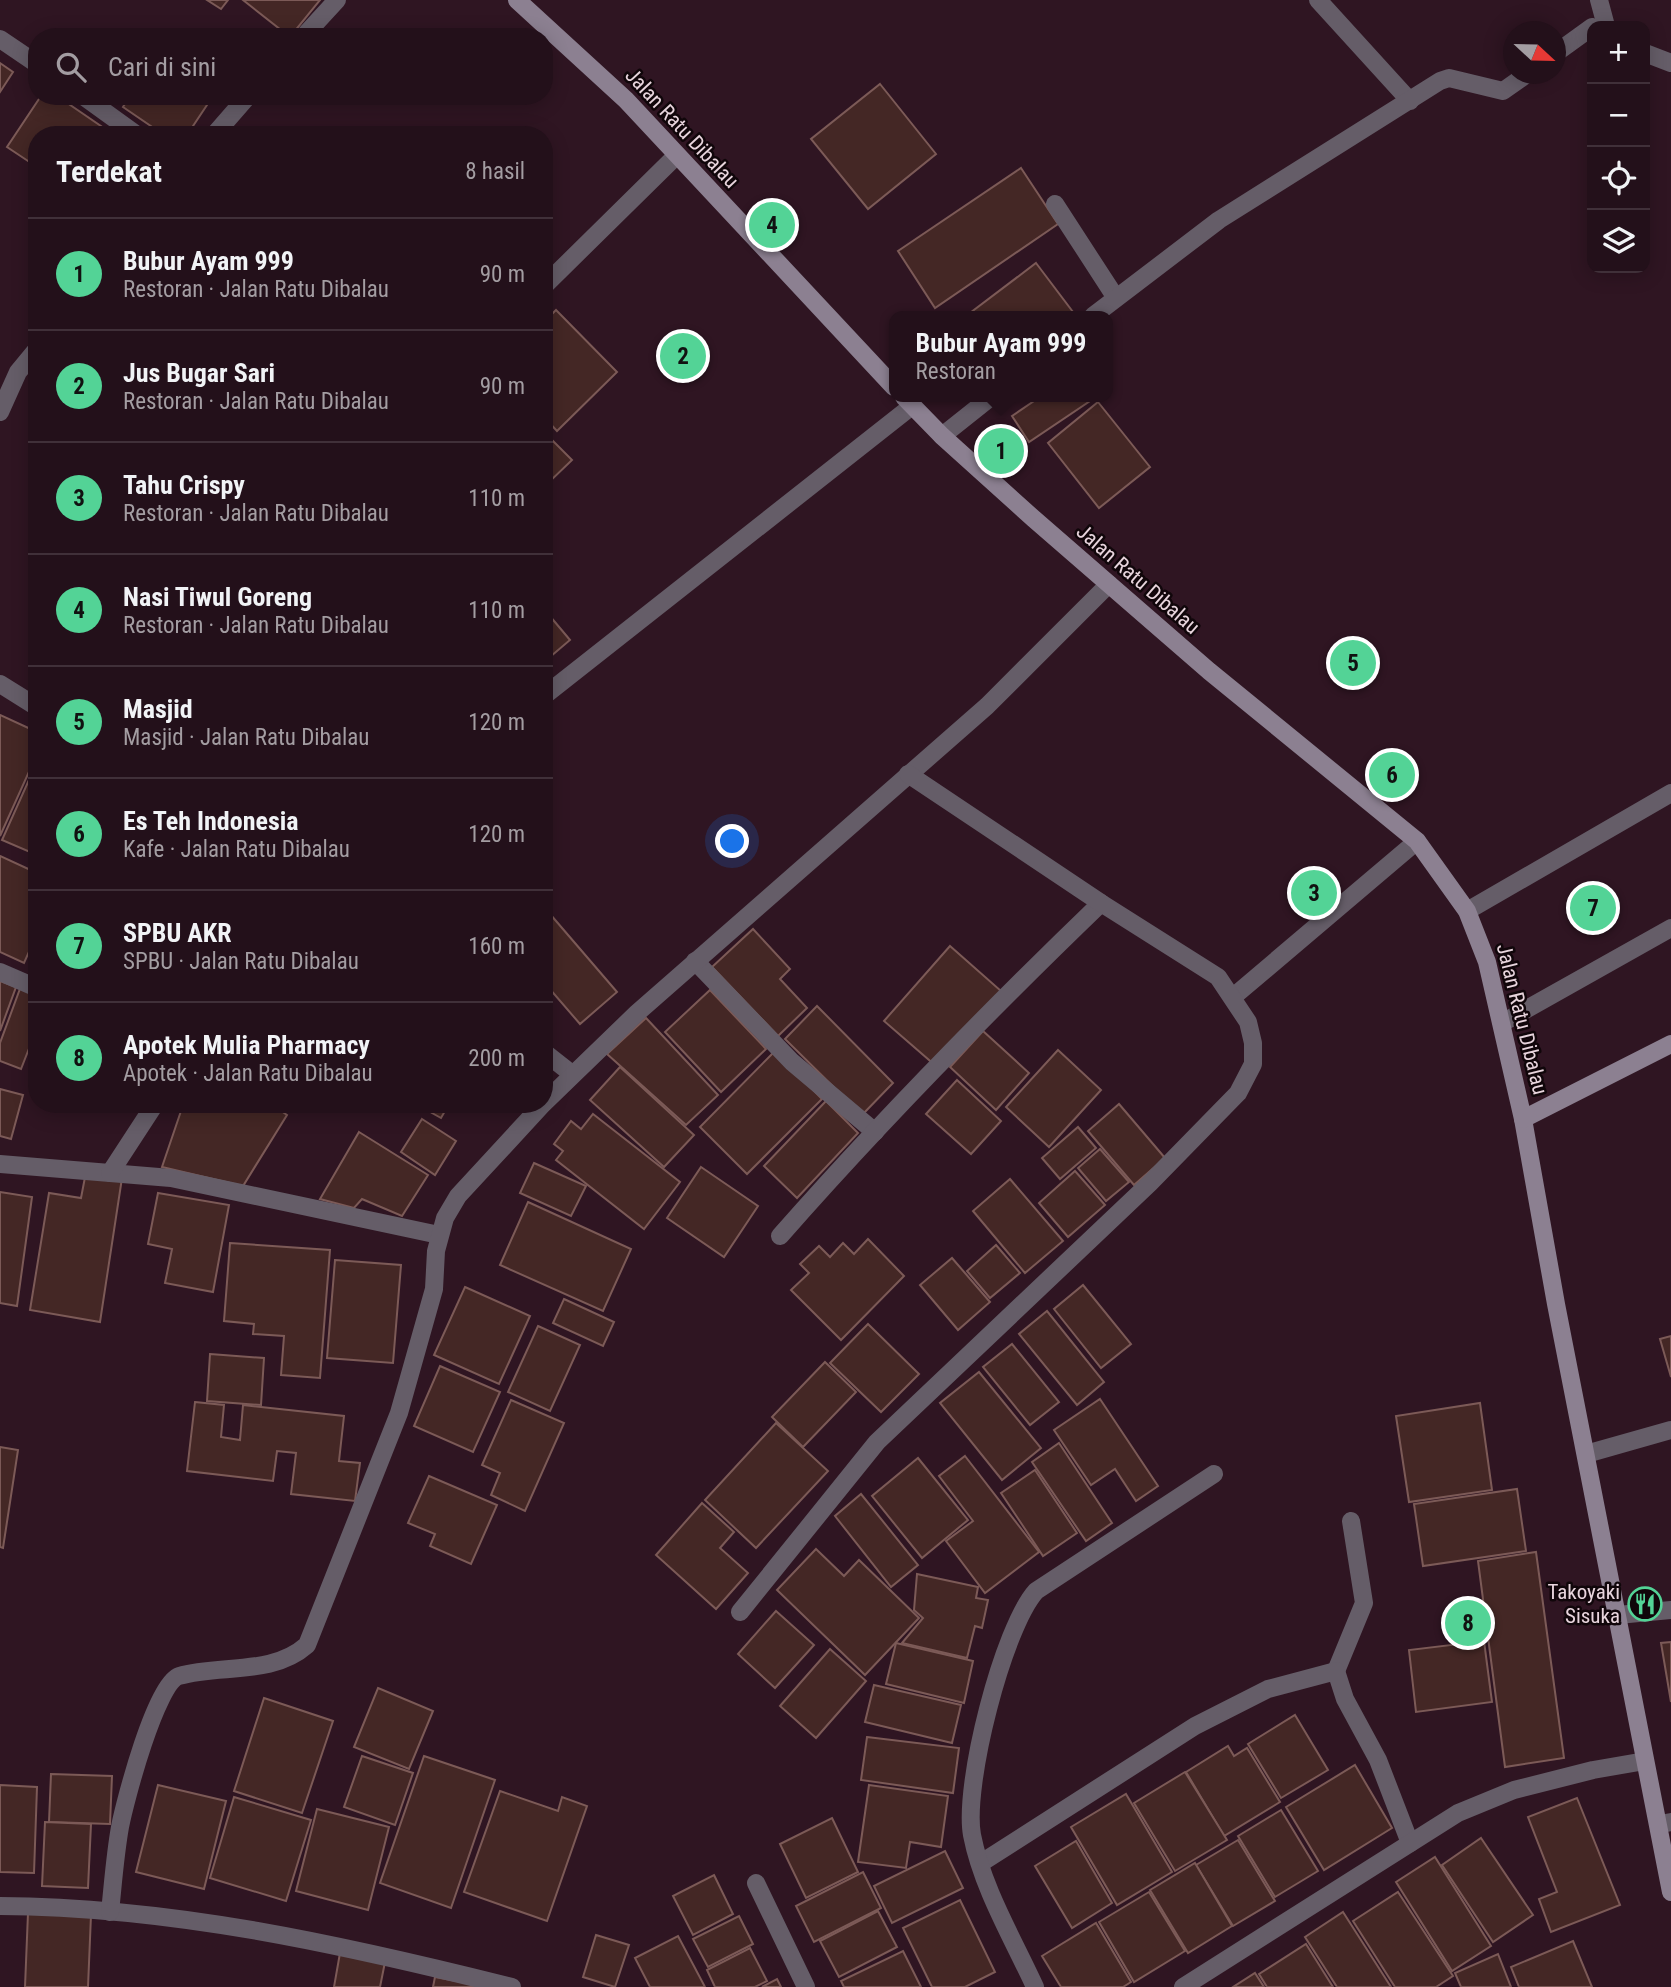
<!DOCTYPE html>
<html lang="id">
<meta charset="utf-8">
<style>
body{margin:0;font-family:"Roboto Condensed",sans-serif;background:#2f1e27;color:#f1f3f6}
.controls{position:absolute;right:21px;top:21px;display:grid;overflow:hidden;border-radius:14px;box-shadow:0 4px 18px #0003}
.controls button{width:63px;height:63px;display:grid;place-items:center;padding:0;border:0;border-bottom:2px solid #403039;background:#23101a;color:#f1f3f6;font:35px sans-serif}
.compass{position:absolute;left:1503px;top:21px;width:63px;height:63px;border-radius:50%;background:#23101a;box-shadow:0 4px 18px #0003;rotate:112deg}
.you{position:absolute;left:733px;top:842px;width:24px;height:24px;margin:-18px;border:5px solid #fff;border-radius:50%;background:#1a73e8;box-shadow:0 0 0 10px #1a73e833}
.badge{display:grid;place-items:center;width:46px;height:46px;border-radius:50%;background:#53d396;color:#111;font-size:23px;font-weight:700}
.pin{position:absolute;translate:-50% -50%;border:4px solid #fff;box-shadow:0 2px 7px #0006}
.popup{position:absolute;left:889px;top:311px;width:224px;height:91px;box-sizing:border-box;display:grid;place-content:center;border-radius:14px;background:#23101a;filter:drop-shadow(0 2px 5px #0005);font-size:23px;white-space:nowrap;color:#a39da2}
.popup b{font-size:26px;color:#f1f3f6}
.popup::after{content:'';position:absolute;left:50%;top:100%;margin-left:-14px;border:14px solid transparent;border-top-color:#23101a}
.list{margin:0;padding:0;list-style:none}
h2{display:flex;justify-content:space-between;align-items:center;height:91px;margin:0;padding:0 28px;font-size:30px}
h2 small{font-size:23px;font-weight:400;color:#a39da2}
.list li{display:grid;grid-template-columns:46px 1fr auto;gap:21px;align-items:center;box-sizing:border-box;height:112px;padding:0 28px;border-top:2px solid #403039}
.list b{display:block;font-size:26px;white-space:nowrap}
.list p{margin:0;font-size:23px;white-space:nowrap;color:#a39da2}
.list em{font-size:23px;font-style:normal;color:#a39da2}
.icon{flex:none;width:38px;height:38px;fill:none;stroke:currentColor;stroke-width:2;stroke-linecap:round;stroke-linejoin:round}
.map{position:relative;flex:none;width:1671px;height:1987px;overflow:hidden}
.search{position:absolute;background:#23101a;box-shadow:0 4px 18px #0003;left:28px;top:28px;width:525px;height:77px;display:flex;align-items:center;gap:18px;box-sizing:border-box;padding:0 24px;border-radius:28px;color:#a39da2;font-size:26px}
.panel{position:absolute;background:#23101a;box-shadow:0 4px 18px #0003;left:28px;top:126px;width:525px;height:987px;border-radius:28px}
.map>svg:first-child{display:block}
.building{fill:#442725;stroke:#7c5a57;stroke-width:2}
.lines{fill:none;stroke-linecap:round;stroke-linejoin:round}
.lane{stroke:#655d68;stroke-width:18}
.street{stroke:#655d68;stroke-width:18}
.secondary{stroke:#8c8091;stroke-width:18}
.labels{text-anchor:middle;stroke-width:5;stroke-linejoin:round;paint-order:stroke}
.street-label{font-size:21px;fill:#e8d5dd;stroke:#10060a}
.poi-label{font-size:21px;fill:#e8d5dd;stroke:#10060a;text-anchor:end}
</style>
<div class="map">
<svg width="1671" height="1987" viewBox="0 0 1671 1987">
<rect width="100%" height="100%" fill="#2f1522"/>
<g class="building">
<polygon points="207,0 228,0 221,9"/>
<polygon points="243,0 320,0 290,37"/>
<polygon points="0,63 13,72 0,92"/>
<polygon points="880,84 936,154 868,209 811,139"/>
<polygon points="41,96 57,96 114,135 37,135 37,167 7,147"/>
<polygon points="130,96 201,96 209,102 187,135 164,135 123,107"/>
<polygon points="1021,168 1058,224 935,308 898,251"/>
<polygon points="1036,263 1076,316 966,316"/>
<polygon points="556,310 617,372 557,431 544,417 544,322"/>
<polygon points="1040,397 1096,397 1029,442 1012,416"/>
<polygon points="1098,402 1150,467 1099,508 1048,443"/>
<polygon points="544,432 572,460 544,487"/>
<polygon points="544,609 570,640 544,662"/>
<polygon points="0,715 37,732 37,754 0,836"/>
<polygon points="37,762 37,855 2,840"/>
<polygon points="0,856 37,873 37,934 24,963 0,952"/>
<polygon points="544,907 617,992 580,1024 549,988 544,993"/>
<polygon points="753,929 790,969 780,979 807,1008 778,1036 712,967"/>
<polygon points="950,946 1001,991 936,1066 884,1021"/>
<polygon points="0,981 16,987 0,1031"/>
<polygon points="21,986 37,992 37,1028 21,1069 0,1061 0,1043"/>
<polygon points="710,990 766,1049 721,1092 665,1032"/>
<polygon points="817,1006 893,1083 862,1115 785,1039"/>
<polygon points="646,1018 718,1095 686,1125 607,1054"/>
<polygon points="983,1031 1029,1073 996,1110 950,1067"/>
<polygon points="1058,1050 1101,1090 1049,1147 1006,1107"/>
<polygon points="775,1051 822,1099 747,1174 700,1127"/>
<polygon points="37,1053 37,1070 31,1068"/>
<polygon points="620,1067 694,1135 664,1167 590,1100"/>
<polygon points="957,1080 1001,1121 971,1154 926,1114"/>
<polygon points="0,1089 23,1095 11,1139 0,1136"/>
<polygon points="826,1101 858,1133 797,1198 764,1166"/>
<polygon points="170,1104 271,1104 287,1115 243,1186 162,1167 181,1111"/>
<polygon points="416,1104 449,1104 441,1118"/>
<polygon points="1119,1104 1165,1158 1134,1185 1088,1131"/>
<polygon points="593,1114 680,1182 644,1229 556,1160 563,1151 554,1144 571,1121 581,1129"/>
<polygon points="422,1119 456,1141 435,1175 401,1152"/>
<polygon points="1078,1127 1096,1148 1060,1179 1042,1158"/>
<polygon points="359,1132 428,1175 402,1216 362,1199 354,1208 320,1199"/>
<polygon points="1100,1149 1129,1182 1106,1201 1078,1168"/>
<polygon points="534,1163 586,1186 571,1216 520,1193"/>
<polygon points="701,1167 758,1206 724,1257 667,1218"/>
<polygon points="1075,1171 1105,1205 1068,1237 1039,1203"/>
<polygon points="86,1172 122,1178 100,1322 30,1310 49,1193 81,1198"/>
<polygon points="1010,1179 1063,1241 1025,1273 973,1211"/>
<polygon points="0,1192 32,1197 17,1306 0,1303"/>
<polygon points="158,1193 229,1205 213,1292 165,1283 172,1249 148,1244"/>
<polygon points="528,1202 631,1249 603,1311 500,1265"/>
<polygon points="868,1239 904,1276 841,1340 791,1290 809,1273 800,1264 819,1246 830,1257 843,1243 854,1254"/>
<polygon points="230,1243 330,1250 320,1378 281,1375 284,1336 253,1334 254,1324 224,1321"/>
<polygon points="996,1245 1020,1273 990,1298 967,1271"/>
<polygon points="952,1258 990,1302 958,1330 920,1285"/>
<polygon points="335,1260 401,1265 393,1363 327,1358"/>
<polygon points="1083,1285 1131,1344 1101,1368 1054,1309"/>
<polygon points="465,1287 530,1316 499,1384 434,1355"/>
<polygon points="564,1299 614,1322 603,1346 553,1323"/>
<polygon points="1047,1311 1104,1382 1077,1405 1019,1334"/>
<polygon points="868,1324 919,1374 881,1412 830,1363"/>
<polygon points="538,1326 580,1345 550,1411 508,1392"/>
<polygon points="1671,1336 1671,1377 1660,1339"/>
<polygon points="1012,1344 1059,1402 1030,1425 983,1367"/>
<polygon points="210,1354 264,1358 261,1405 207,1401"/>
<polygon points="825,1362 856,1392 803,1447 772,1417"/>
<polygon points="440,1366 500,1392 473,1452 414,1426"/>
<polygon points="979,1372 1041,1448 1002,1480 940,1403"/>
<polygon points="1100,1399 1158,1486 1136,1501 1115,1469 1091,1485 1054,1430"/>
<polygon points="511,1400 564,1423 525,1511 491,1495 500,1473 482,1465"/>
<polygon points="195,1402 224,1405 221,1437 240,1440 243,1405 344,1416 339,1461 360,1463 355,1501 291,1494 296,1453 277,1451 273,1481 187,1471"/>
<polygon points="1480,1403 1492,1490 1409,1502 1396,1416"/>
<polygon points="776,1423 828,1471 756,1548 705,1500"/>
<polygon points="1059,1443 1112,1523 1086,1541 1032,1462"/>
<polygon points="0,1447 18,1450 3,1548 0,1547"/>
<polygon points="965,1456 1039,1552 985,1593 946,1541 973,1521 939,1476"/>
<polygon points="918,1458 968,1520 922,1558 872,1496"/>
<polygon points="1035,1470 1077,1533 1043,1556 1001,1493"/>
<polygon points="429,1476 497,1505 471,1564 430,1546 435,1534 408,1523"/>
<polygon points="1517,1489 1526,1551 1423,1566 1414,1504"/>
<polygon points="861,1494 918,1565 891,1587 835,1516"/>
<polygon points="702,1503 734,1532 720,1548 748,1573 716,1609 656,1555"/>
<polygon points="816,1549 844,1576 859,1560 919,1618 865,1675 777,1590"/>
<polygon points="1536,1552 1564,1758 1505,1767 1478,1561"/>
<polygon points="917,1574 978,1587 976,1598 988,1600 982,1628 975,1626 967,1658 902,1643 923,1618 914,1610"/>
<polygon points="776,1611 814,1645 775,1688 738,1654"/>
<polygon points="1484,1641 1492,1702 1416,1712 1409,1650"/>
<polygon points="1671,1642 1671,1702 1661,1643"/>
<polygon points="896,1643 973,1661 964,1703 886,1684"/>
<polygon points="830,1649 866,1681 816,1738 780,1706"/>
<polygon points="874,1685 961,1705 952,1743 865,1722"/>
<polygon points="378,1688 433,1711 409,1769 354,1747"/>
<polygon points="264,1698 333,1721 302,1813 234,1791"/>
<polygon points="1295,1715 1328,1770 1281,1798 1248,1744"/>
<polygon points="867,1737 959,1748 953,1793 861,1780"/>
<polygon points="1228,1746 1234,1756 1247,1748 1280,1802 1224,1836 1186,1772"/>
<polygon points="362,1756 413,1773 395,1825 344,1807"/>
<polygon points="424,1756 495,1780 451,1908 380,1883"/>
<polygon points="1355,1765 1392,1828 1324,1870 1286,1807"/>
<polygon points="1185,1772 1227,1840 1175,1871 1134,1803"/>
<polygon points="51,1774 112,1776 110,1824 49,1822"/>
<polygon points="0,1785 37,1787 34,1873 0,1872"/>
<polygon points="158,1785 226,1801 204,1889 136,1872"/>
<polygon points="869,1785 948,1796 941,1847 910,1842 906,1868 858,1862"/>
<polygon points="500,1791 558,1811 562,1797 587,1806 547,1921 464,1892"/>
<polygon points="1126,1794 1172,1872 1117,1905 1071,1827"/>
<polygon points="234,1797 311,1820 286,1901 210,1878"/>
<polygon points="1577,1798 1620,1905 1551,1932 1539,1899 1557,1892 1528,1817"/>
<polygon points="317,1809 389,1827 368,1910 296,1891"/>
<polygon points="1281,1810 1318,1871 1275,1897 1238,1836"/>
<polygon points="832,1818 858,1872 806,1898 780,1844"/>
<polygon points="45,1822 91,1824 88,1888 42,1886"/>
<polygon points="1481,1838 1533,1915 1493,1942 1442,1865"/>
<polygon points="1238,1840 1275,1901 1233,1926 1196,1865"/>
<polygon points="1076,1841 1112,1903 1072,1928 1035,1866"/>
<polygon points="945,1851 963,1888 892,1923 874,1886"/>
<polygon points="1435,1857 1491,1946 1452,1971 1396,1882"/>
<polygon points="1195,1863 1232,1926 1188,1953 1150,1890"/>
<polygon points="863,1872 881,1908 814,1942 796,1906"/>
<polygon points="714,1875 733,1914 693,1935 673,1896"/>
<polygon points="1149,1892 1185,1951 1134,1982 1099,1922"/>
<polygon points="1398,1892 1453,1976 1436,1987 1395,1987 1353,1921"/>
<polygon points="960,1900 995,1972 965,1987 932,1987 903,1928"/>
<polygon points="878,1911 897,1947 839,1977 820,1941"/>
<polygon points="1343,1912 1391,1987 1337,1987 1305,1937"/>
<polygon points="28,1913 91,1915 88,1987 25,1987"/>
<polygon points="739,1916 753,1944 708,1967 693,1939"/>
<polygon points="1096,1923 1131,1982 1123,1987 1061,1987 1042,1956"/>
<polygon points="596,1935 629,1945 615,1987 583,1977"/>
<polygon points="678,1936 705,1987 650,1987 635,1958"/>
<polygon points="1573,1941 1592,1987 1519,1987 1511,1967"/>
<polygon points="1306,1944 1333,1987 1267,1987 1259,1974"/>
<polygon points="750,1948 767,1981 755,1987 715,1987 707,1970"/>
<polygon points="903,1951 921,1987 844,1987 841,1981"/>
<polygon points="340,1953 385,1962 380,1987 334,1987"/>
<polygon points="1498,1954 1511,1987 1461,1987 1455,1973"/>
<polygon points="1255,1973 1264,1987 1233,1987"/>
<polygon points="435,1977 488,1987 433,1987"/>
<polygon points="777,1979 781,1987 762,1987"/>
</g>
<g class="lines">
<g class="lane">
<polyline points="1055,204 1116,298"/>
<polyline points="1467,911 1671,793"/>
<polyline points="1502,1023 1671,928"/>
</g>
<g class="street">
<polyline points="1318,0 1410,101"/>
<polyline points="1599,0 1606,26"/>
<polyline points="303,37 337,0"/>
<polyline points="0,39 37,64"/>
<polyline points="1556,53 1592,27"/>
<polyline points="1645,53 1671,63"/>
<polyline points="83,96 137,135"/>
<polyline points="214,135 248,96"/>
<polyline points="544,286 677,155"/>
<polyline points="1093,316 1219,220 1440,81 1449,78 1503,91 1527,74"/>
<polyline points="0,412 18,372 37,349"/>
<polyline points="942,436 991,397"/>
<polyline points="0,684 37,707"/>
<polyline points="544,696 912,406"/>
<polyline points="695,961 792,1062 875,1132"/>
<polyline points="0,972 37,988"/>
<polyline points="1233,997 1417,841"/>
<polyline points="544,1052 572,1074"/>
<polyline points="544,1103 637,1013 987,706 1109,584"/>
<polyline points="0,1164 171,1178 439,1235"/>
<polyline points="110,1173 155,1104"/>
<path d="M780,1236C882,1120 990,1010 1101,903"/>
<polyline points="1586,1454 1671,1430"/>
<polyline points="740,1612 877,1442 1150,1183 1238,1093 1253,1064 1253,1043 1248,1022 1218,977 1101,903 908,774"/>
<polyline points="1618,1615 1671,1610"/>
<polyline points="1336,1671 1364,1603 1351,1521"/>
<polyline points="1660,1824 1671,1822"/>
<polyline points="981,1863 1195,1726 1268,1689 1336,1671 1345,1699 1378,1760 1410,1843"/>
<polyline points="756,1883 806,1987"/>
<path d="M0,1906C174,1907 344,1945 512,1987"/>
<path d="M110,1912C113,1884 115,1855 120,1827C125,1801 156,1683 179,1676C221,1664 272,1676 307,1645L399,1413L434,1289L436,1251L445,1218L458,1196L543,1104"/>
<path d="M1035,1987C1013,1939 982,1887 972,1835C963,1785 1003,1628 1036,1591L1214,1474"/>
<polyline points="1183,1987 1458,1813 1514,1790 1593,1770 1645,1761"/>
</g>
<g class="secondary">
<polyline points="517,0 626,100 894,387"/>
<polyline points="904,397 942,436 1034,519 1209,671 1417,841 1467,911 1487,962 1523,1119 1556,1304 1671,1892"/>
<polyline points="1523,1119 1671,1044"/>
</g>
</g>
<defs>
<symbol id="restaurant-ring" viewBox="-11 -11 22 22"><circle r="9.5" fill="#10060a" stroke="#53d396" stroke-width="1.5"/><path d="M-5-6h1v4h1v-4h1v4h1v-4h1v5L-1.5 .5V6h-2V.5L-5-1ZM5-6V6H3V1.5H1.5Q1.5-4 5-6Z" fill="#53d396"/></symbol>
</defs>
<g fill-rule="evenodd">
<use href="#restaurant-ring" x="1626" y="1585" width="38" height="38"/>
</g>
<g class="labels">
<g class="street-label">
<text transform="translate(682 128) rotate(47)" y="7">Jalan Ratu Dibalau</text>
<text transform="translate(1138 579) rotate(41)" y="7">Jalan Ratu Dibalau</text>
<text transform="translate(1522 1019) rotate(76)" y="7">Jalan Ratu Dibalau</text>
</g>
<g class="poi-label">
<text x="1620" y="1599">Takoyaki<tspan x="1620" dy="24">Sisuka</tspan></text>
</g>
</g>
</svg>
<div class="controls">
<button>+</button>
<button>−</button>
<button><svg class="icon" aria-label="locate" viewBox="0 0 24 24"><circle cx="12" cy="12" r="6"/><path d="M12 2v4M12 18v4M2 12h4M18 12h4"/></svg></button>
<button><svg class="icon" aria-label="layers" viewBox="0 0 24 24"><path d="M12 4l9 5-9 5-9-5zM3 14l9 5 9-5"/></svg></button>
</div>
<svg class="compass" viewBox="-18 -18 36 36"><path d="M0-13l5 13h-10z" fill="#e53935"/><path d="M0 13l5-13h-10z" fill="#a39da2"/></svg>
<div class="you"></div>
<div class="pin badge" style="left:1001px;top:451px">1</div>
<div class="popup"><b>Bubur Ayam 999</b>Restoran</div>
<div class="pin badge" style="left:683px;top:356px">2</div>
<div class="pin badge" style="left:1314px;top:893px">3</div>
<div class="pin badge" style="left:772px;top:225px">4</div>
<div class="pin badge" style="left:1353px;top:663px">5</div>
<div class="pin badge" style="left:1392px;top:775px">6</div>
<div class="pin badge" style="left:1593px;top:908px">7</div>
<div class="pin badge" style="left:1468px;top:1623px">8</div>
<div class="search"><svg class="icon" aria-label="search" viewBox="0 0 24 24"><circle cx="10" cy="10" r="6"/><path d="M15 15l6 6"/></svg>Cari di sini</div>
<section class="panel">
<h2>Terdekat<small>8 hasil</small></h2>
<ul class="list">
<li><span class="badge">1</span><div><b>Bubur Ayam 999</b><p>Restoran · Jalan Ratu Dibalau</p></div><em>90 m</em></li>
<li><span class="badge">2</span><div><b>Jus Bugar Sari</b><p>Restoran · Jalan Ratu Dibalau</p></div><em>90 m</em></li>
<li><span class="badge">3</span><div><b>Tahu Crispy</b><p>Restoran · Jalan Ratu Dibalau</p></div><em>110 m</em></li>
<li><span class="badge">4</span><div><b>Nasi Tiwul Goreng</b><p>Restoran · Jalan Ratu Dibalau</p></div><em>110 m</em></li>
<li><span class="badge">5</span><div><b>Masjid</b><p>Masjid · Jalan Ratu Dibalau</p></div><em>120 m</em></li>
<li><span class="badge">6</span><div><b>Es Teh Indonesia</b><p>Kafe · Jalan Ratu Dibalau</p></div><em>120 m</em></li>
<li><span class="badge">7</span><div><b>SPBU AKR</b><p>SPBU · Jalan Ratu Dibalau</p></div><em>160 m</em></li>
<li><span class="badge">8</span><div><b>Apotek Mulia Pharmacy</b><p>Apotek · Jalan Ratu Dibalau</p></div><em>200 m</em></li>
</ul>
</section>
</div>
